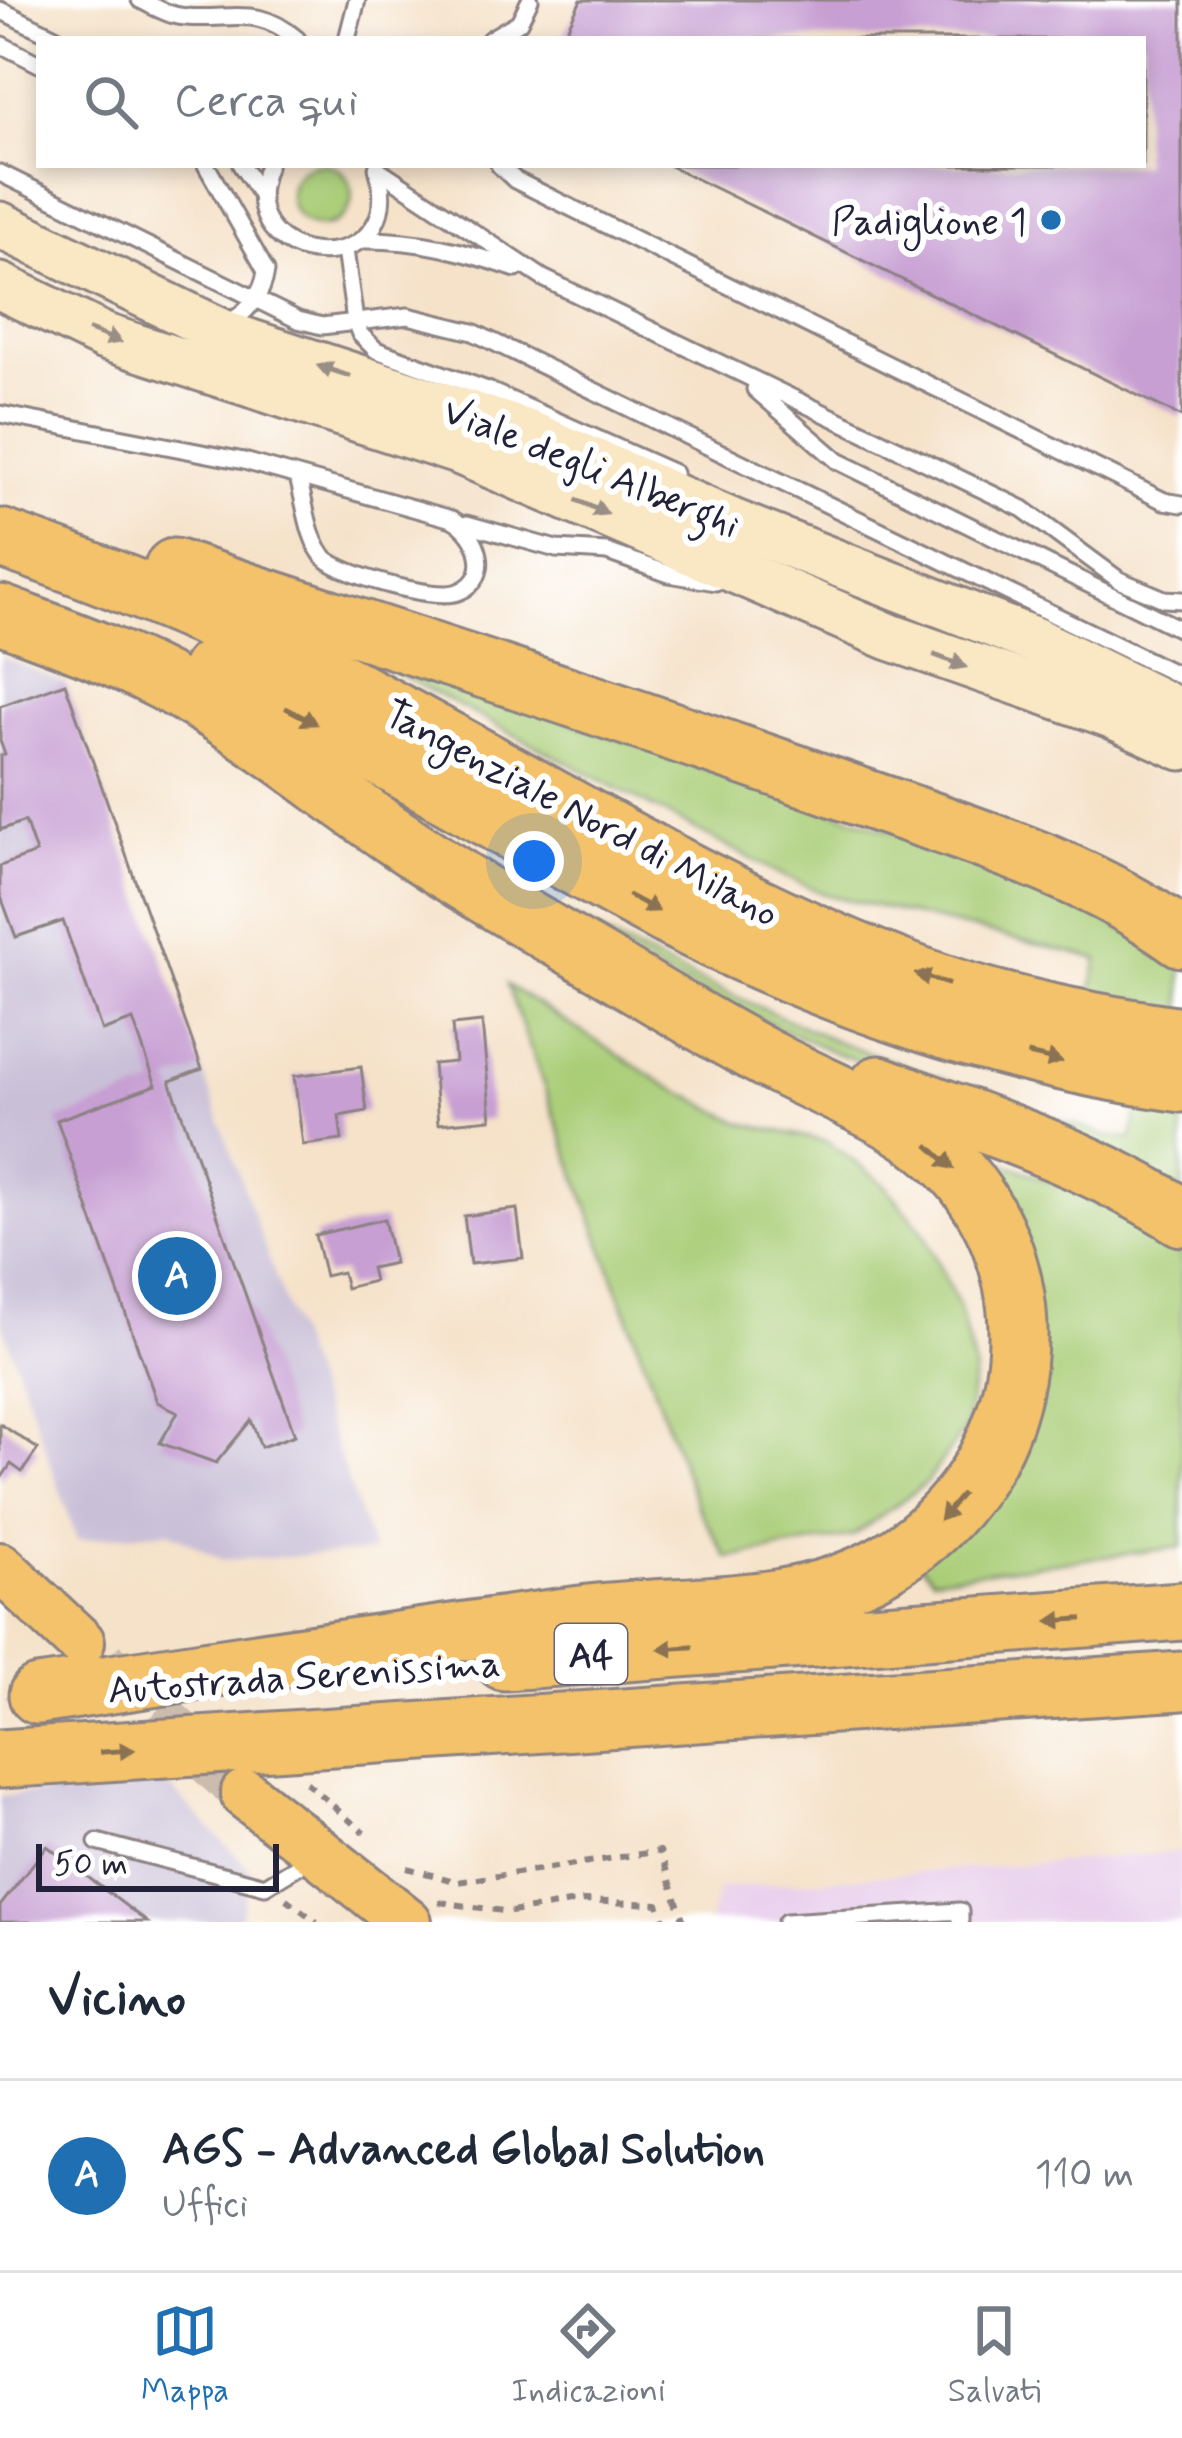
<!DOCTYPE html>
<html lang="it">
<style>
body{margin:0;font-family:Mynerve,sans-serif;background:#f2f2f3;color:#1f2937}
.scale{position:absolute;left:36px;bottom:30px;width:243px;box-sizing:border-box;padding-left:12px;border:6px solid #22223b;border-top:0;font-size:33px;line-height:42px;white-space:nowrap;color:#22223b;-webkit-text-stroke:9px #fff;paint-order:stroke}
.you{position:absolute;left:534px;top:861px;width:42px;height:42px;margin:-30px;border:9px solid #fff;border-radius:50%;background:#1a73e8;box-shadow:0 0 0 18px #1a73e833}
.badge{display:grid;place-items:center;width:78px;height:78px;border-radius:50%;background:#1f6fb2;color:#fff;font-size:39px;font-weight:700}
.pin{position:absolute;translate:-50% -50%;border:6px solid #fff;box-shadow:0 3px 12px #0006}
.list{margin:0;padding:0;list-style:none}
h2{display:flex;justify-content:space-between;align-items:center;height:156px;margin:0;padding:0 48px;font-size:51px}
h2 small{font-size:39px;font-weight:400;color:#747a83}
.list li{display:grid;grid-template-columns:78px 1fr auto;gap:36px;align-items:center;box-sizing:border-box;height:192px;padding:0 48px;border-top:3px solid #e0e1e3}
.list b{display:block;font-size:45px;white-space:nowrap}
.list p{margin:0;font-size:39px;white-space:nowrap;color:#747a83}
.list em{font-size:39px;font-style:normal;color:#747a83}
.icon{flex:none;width:66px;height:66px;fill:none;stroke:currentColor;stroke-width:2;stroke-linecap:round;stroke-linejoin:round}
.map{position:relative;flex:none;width:1182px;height:1922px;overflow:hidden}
.search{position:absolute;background:#fff;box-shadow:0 6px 18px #0003;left:36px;right:36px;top:36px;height:132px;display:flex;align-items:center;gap:30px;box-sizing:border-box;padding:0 42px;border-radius:0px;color:#747a83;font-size:45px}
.sheet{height:348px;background:#fff}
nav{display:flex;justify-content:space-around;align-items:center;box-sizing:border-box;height:168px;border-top:3px solid #e0e1e3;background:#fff;font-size:33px;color:#747a83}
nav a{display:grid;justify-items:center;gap:6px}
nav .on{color:#1f6fb2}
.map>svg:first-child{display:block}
.built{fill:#e9d1ed}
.industrial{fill:#c9bfd7}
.green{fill:#aace78;stroke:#66785a;stroke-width:3}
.building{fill:#c79fd3}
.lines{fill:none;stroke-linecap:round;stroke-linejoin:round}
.primary-tunnel{stroke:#cbbcad;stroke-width:48;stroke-dasharray:48 24;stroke-linecap:butt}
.lane-casing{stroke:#8c8282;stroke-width:21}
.secondary-casing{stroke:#8c8282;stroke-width:51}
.primary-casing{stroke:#8c8282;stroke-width:54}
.highway-casing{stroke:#8c8282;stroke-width:63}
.path{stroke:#8c8282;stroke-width:6;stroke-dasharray:9 9;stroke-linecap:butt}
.lane{stroke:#fff;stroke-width:15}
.secondary{stroke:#fae7c3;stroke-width:45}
.primary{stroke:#f3c26a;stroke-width:48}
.highway{stroke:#f3c26a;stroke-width:57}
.oneway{fill:#998e86}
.oneway2{fill:#8a7252}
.poi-dot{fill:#1f6fb2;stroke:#fff;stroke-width:4.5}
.labels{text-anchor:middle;stroke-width:12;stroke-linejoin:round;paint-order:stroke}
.shield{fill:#fff;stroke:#646476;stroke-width:3}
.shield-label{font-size:36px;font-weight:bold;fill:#22223b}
.poi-label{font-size:39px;fill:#22223b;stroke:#fff;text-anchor:end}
.street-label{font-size:39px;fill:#22223b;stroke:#fff}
</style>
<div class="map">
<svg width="1182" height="1922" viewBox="0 0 1182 1922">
<rect width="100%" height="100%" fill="#fff"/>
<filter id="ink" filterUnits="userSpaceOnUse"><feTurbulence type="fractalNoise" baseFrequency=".00833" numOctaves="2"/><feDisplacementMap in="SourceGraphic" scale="24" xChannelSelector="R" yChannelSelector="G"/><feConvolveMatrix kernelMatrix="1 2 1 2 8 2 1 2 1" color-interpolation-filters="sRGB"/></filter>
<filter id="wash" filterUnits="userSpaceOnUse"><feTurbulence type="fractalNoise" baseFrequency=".004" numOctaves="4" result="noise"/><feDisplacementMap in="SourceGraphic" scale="48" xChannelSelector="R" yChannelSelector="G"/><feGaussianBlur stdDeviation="2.7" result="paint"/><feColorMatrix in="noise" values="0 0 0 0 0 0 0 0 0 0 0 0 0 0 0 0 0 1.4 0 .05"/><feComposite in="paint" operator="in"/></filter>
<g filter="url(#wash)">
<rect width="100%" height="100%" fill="#f5e2c9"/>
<polygon class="built" points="1182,1852 1182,1922 709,1922 719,1888"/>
<g class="industrial">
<polygon points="0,656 65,683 373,1552 222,1560 169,1531 77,1540 0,1317"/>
<polygon points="165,1782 251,1871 239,1922 0,1922 0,1796"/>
</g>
<g class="green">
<circle cx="321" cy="195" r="31"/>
<polygon points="379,657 1030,878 1182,962 1182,1191 1029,1121 836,1053 664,975 566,914 669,967 838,1042 1109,1137 1132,1139 1145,1056 1080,1043 1098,959 825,894 786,877 389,669"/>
<polygon points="507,985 666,1085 742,1123 828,1142 883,1183 922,1230 959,1307 975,1370 965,1429 926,1483 853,1536 727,1558 697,1506"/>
<polygon points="983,1154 1120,1210 1182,1252 1182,1547 933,1578 917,1561 1006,1466 977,1163"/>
</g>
<g id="blocks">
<g class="building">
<polygon points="581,0 1182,0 1182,417 668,165 1143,165 1143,39 562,39"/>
<polygon points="65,683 202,1069 170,1081 295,1435 261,1447 251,1420 216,1463 160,1443 178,1412 157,1402 57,1120 156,1085 133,1020 102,1031 63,921 16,937 0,894 0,866 36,853 25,821 0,830 0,756 5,754 0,741 0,706"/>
<polygon points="482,1022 491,1119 438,1124 433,1064 455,1062 452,1025"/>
<polygon points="361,1067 367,1111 339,1116 342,1140 303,1145 294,1076"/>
<polygon points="517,1209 523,1258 470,1264 464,1216"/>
<polygon points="384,1219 394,1263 371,1268 374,1281 346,1288 342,1272 325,1276 315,1235"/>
<polygon points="0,1424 38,1449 22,1472 11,1464 0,1480"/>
<polygon points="47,1846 147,1922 0,1922 0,1906"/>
</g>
</g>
</g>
<g filter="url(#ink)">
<use href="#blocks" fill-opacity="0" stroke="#8c8282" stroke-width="3"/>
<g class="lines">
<polyline class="primary-tunnel" points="103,1663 245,1794"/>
<defs>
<g id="lane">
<path d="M140,0C155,7 169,16 186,17C232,21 256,4 297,39"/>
<polyline points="0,10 59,39"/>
<polyline points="347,39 357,0"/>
<polyline points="490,39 519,22 530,0"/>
<polyline points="0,44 39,64"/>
<path d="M206,165L266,271C263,295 245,317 223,324"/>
<polyline points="241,165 261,195"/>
<path d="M268,165C224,274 413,286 377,168"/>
<polyline points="499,165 515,180 1164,501 1182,504"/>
<polyline points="378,169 543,278 1023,509 1119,580 1164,599 1182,600"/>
<polyline points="0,173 298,320 322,326 408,316 473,332 1182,677"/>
<path d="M361,240C417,239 464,251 516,269"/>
<polyline points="345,250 355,321 360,334 376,350 490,391 674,473"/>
<polyline points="755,389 838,461 1182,630"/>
<path d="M0,414L244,461L452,519C479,533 495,578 458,592C435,601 342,575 325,558C308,541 305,501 298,478"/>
<polyline points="467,524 556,549 607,552 669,574 716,582"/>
<polyline points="97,1842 265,1886 313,1857"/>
<polyline points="786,1922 960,1911 960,1922"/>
</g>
<g id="secondary">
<polyline points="0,225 230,336 527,433 732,522 1036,641 1182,713"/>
<polyline points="0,286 105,337 461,452 890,637 1112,715 1182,747"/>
</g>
<g id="primary">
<polyline points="0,1567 80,1642"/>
<polyline points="245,1794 407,1922"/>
</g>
<g id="highway">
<path d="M0,538C101,573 198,611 294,659C503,763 696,894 917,975C1002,1006 1092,1023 1182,1036"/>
<path d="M174,568C397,641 620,711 841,790C956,831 1082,865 1182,938"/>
<path d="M0,614C61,637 123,658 180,690C255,731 321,786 391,834C455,878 522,917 589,956C651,992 714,1032 779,1065C843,1098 918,1122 964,1180C1064,1306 1019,1490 880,1566C790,1615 679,1602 581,1615C400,1639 219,1668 38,1695"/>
<path d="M211,670C372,745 521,841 679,922C837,1002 1006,1058 1182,1083"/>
<path d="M879,1085C983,1124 1088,1157 1182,1217"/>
<polyline points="504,1661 1182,1611"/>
<polyline points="0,1759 1182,1681"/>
</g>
</defs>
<use href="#lane" class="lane-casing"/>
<use href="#secondary" class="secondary-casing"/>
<use href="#primary" class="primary-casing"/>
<use href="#highway" class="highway-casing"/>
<g class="path">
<polyline points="306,1782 364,1833"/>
<polyline points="407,1868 458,1882 660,1851 684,1922"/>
<polyline points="286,1899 317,1922"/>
<polyline points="439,1902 511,1912 583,1901 658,1904 665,1922"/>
</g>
<use href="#lane" class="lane"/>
<use href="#secondary" class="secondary"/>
<use href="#primary" class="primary"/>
<use href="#highway" class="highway"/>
</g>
<defs><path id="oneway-solid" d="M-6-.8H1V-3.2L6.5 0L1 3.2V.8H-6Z" transform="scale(3)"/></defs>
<g class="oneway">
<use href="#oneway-solid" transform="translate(105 336) rotate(21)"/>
<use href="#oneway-solid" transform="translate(334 371) rotate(-162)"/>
<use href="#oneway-solid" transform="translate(592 507) rotate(24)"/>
<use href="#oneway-solid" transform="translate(950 661) rotate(21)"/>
</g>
<g class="oneway2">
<use href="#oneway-solid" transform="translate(301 716) rotate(28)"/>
<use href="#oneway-solid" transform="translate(643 903) rotate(28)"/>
<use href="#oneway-solid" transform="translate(932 979) rotate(-162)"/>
<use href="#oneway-solid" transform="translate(1045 1058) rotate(13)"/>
<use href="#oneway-solid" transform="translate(941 1157) rotate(43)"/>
<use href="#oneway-solid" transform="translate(951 1507) rotate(130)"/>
<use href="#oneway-solid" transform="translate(1065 1620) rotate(176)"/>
<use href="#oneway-solid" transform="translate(676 1648) rotate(176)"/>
<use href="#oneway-solid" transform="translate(117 1751) rotate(-4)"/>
</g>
</g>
<circle class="poi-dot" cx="1051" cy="220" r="12"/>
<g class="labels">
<rect class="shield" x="555" y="1624" width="72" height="60" rx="9"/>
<g class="shield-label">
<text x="591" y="1667">A4</text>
</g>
<g class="poi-label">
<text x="1027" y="234">Padiglione 1</text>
</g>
<g class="street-label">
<text transform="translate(592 466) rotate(22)" y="14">Viale degli Alberghi</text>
<text transform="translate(582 812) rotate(28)" y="14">Tangenziale Nord di Milano</text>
<text transform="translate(304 1675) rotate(-4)" y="14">Autostrada Serenissima</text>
</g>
</g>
</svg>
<div class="scale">50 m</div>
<div class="you"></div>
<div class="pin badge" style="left:177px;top:1276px">A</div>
<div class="search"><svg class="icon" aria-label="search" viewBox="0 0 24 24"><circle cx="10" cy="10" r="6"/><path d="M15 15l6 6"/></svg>Cerca qui</div>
</div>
<section class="sheet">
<h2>Vicino<small></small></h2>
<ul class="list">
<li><span class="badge">A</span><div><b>AGS - Advanced Global Solution</b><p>Uffici</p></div><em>110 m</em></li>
</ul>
</section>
<nav>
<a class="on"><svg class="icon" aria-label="map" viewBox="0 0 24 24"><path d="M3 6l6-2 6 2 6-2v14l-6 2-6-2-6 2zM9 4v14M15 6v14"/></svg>Mappa</a>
<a><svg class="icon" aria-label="directions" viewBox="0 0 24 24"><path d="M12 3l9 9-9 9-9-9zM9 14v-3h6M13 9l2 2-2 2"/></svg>Indicazioni</a>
<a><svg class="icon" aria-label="saved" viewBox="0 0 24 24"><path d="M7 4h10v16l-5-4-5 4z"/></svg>Salvati</a>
</nav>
